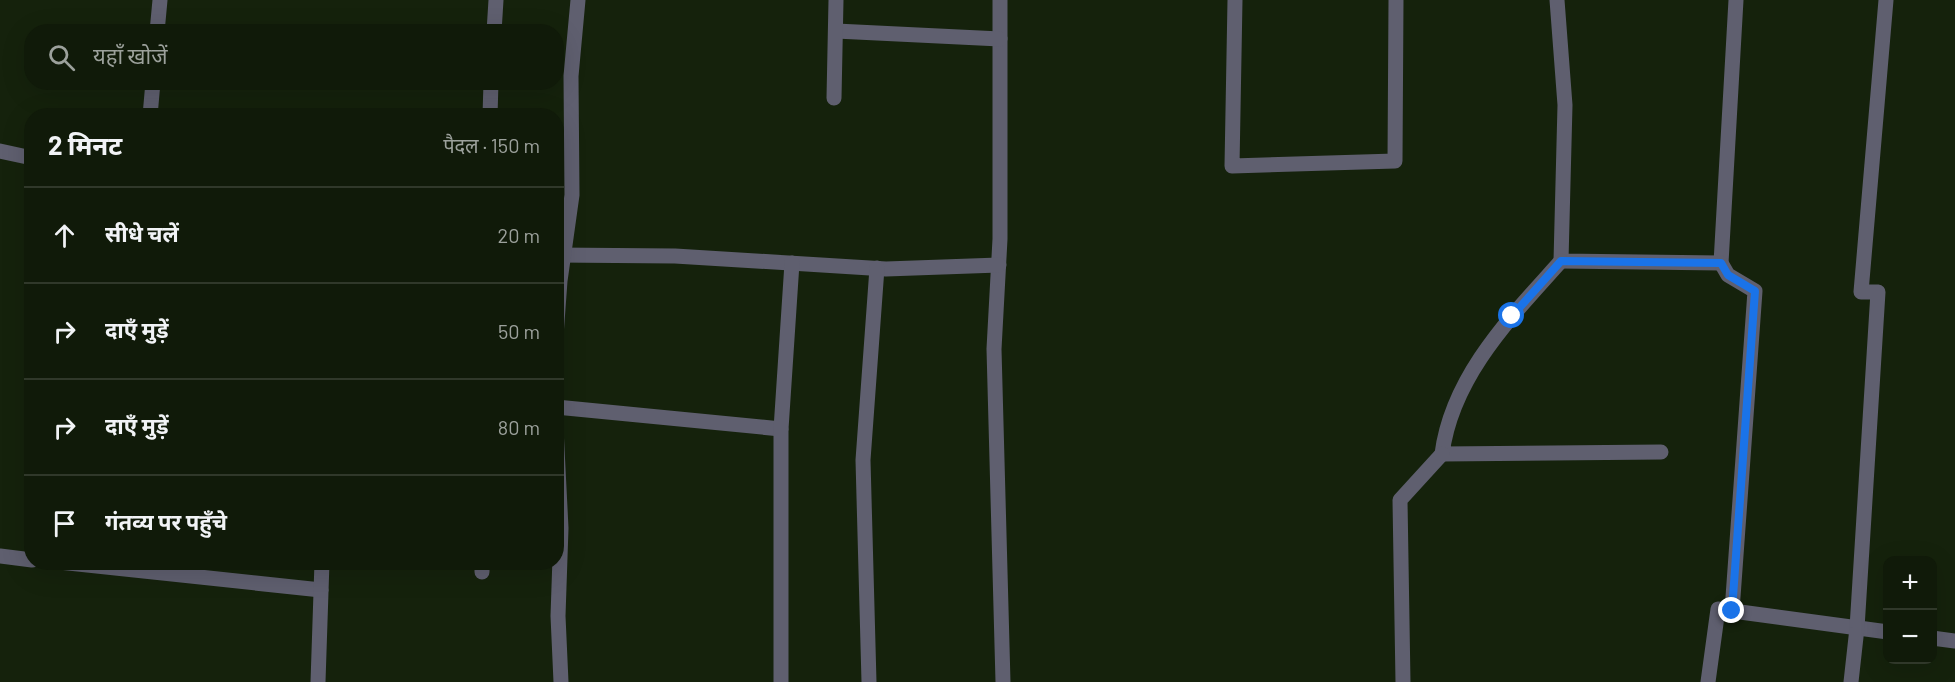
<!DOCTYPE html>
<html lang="hi">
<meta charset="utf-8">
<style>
body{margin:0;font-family:Barlow,"Noto Sans Devanagari",sans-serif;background:#1e2717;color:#f1f3f6}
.controls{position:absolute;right:18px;bottom:18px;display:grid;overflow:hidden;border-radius:12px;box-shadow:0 6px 24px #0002}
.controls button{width:54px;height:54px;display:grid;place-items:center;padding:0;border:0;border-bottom:2px solid #30382a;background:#101a09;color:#f1f3f6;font:30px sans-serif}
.stop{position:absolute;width:18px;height:18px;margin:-14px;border:4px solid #1a73e8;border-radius:50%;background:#fff}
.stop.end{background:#1a73e8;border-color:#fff;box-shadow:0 2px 6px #0008}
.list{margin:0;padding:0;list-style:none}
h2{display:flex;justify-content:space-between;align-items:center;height:78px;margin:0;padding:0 24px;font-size:26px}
h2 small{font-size:20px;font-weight:400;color:#9ca19c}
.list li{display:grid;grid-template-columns:39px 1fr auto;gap:18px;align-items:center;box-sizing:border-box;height:96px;padding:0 24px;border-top:2px solid #30382a}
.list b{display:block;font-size:22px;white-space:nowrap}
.list em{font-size:20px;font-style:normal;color:#9ca19c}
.icon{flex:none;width:33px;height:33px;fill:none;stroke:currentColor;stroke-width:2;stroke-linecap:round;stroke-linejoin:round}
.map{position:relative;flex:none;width:1955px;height:682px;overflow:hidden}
.search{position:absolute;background:#101a09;box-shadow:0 6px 24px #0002;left:24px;top:24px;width:540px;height:66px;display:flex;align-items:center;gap:15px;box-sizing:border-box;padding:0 21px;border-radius:24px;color:#9ca19c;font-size:22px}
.panel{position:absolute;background:#101a09;box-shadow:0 6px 24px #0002;left:24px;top:108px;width:540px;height:462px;border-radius:24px}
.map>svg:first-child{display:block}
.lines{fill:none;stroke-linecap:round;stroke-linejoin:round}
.street{stroke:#5f5f6f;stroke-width:15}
.route{stroke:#1a73e8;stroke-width:8}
</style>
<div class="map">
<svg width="1955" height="682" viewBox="0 0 1955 682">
<rect width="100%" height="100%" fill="#15220c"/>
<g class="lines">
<g class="street">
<polyline points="1000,0 1000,239 994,349 1003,682"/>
<polyline points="1235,0 1232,166 1395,161 1396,0"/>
<polyline points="1557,0 1565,105 1561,261 1721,263 1736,0"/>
<polyline points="836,31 1000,39"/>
<polyline points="157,32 160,0"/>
<polyline points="494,32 496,0"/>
<polyline points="834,98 836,0"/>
<polyline points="150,116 153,82"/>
<polyline points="490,116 491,82"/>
<polyline points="0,151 32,158"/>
<polyline points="556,255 675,256 886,269 999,265"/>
<path d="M1561,261C1511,317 1452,376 1442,454L1661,452"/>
<polyline points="1721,263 1728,275 1755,291 1732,611"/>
<polyline points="556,336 560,281 572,195 571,76 578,0"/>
<polyline points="556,407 781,429"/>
<polyline points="556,428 561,528 558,616 561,682"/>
<polyline points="0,556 32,560"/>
<polyline points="59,562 321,590"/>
<polyline points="482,562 482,572"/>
<polyline points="1932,638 1955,641"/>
<polyline points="318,682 322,562"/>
<polyline points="781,682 781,429 792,263"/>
<polyline points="869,682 863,460 877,268"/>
<polyline points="1403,682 1400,500 1442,454"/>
<polyline points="1708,682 1718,609 1888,632"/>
<polyline points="1851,682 1857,628 1878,292 1861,292 1886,0"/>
</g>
</g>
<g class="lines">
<polyline class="route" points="1512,316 1561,261 1721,263 1728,275 1755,291 1732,611"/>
</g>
</svg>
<div class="controls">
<button>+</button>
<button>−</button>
</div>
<div class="stop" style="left:1512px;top:316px"></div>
<div class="stop end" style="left:1732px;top:611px"></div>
<div class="search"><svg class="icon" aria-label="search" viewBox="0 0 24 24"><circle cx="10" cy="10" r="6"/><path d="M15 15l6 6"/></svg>यहाँ खोजें</div>
<section class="panel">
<h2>2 मिनट<small>पैदल · 150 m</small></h2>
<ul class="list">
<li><svg class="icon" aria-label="ahead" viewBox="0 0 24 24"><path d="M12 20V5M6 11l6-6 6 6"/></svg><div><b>सीधे चलें</b></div><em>20 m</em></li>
<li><svg class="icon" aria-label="right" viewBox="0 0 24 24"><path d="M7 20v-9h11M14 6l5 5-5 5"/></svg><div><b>दाएँ मुड़ें</b></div><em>50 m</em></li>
<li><svg class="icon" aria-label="right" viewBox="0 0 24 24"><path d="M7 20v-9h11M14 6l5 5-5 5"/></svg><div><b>दाएँ मुड़ें</b></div><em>80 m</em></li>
<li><svg class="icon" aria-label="arrive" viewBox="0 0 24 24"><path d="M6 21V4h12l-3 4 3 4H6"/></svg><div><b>गंतव्य पर पहुँचे</b></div></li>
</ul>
</section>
</div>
